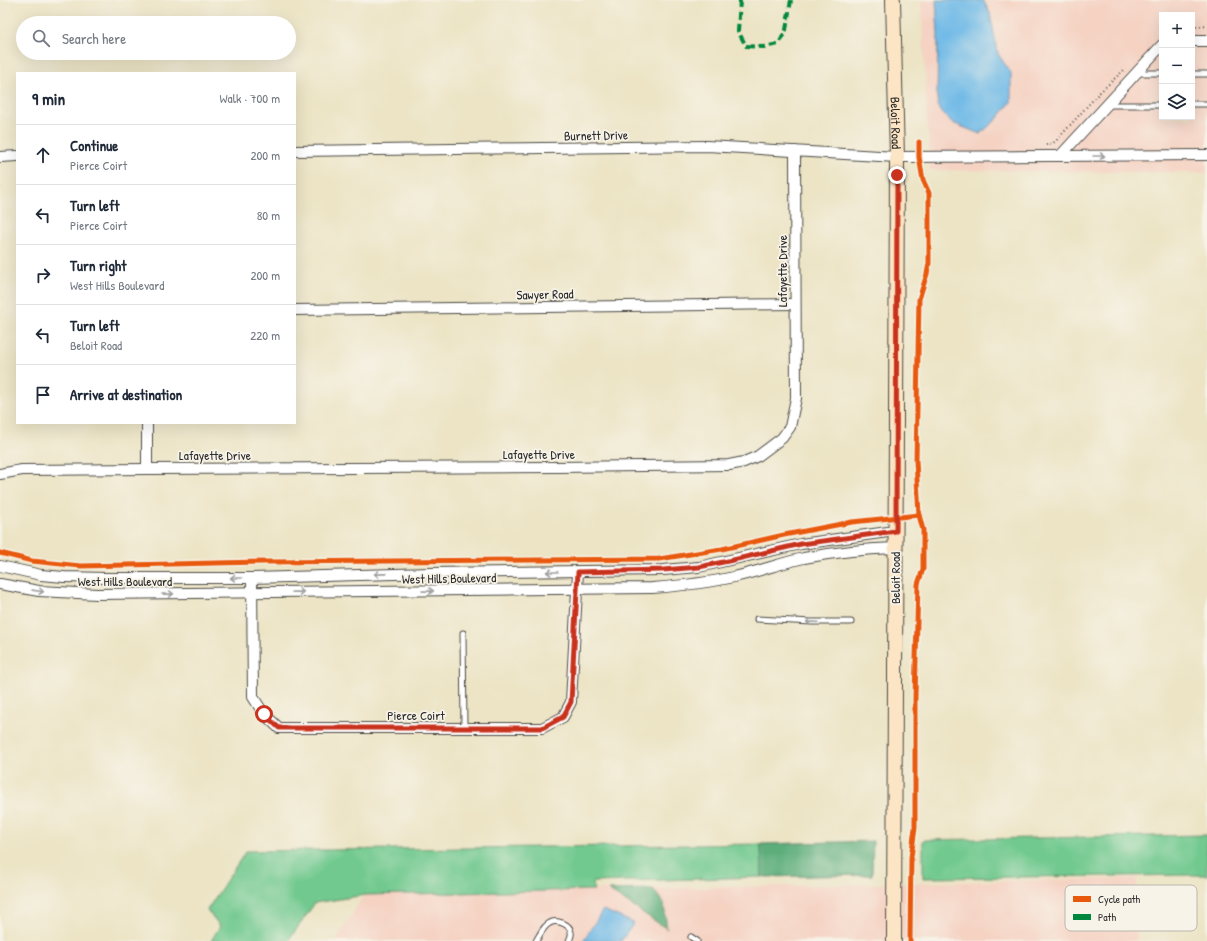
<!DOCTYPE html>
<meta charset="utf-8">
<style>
body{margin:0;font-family:"Patrick Hand",sans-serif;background:#f2f2f3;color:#1f2937}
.controls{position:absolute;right:12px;top:12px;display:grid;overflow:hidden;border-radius:0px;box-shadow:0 4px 16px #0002}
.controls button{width:36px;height:36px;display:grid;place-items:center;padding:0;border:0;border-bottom:1px solid #e0e1e3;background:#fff;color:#1f2937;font:20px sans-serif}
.stop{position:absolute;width:12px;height:12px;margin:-9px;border:3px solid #c8321e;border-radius:50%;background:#fff}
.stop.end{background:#c8321e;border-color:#fff;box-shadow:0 1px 4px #0008}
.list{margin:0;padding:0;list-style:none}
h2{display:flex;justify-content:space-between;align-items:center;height:52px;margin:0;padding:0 16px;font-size:17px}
h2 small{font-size:13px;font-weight:400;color:#747a83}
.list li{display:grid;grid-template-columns:26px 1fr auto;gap:12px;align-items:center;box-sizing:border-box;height:60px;padding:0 16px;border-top:1px solid #e0e1e3}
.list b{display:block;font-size:15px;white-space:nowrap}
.list p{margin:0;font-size:13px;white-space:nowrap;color:#747a83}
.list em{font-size:13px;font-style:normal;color:#747a83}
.icon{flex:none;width:22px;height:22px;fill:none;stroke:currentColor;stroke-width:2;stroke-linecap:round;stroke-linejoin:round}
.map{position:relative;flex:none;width:1207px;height:941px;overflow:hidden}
.search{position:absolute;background:#fff;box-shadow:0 4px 16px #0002;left:16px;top:16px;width:280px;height:44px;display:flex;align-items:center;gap:10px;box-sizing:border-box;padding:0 14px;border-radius:22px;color:#747a83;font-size:15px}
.panel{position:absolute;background:#fff;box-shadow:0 4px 16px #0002;left:16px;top:72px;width:280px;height:352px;border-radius:0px}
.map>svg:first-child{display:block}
.built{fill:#f5d2c2;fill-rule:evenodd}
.green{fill:#71c98f;stroke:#4e7a5d}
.forest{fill:#5cad7a;stroke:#446c52}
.water{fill:#6eb9e7;stroke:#4c7289}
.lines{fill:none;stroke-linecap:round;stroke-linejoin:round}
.lane-casing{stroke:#484742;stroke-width:7}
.street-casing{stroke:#484742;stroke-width:12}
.secondary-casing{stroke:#484742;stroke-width:16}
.path{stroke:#484742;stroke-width:2;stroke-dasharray:1 3;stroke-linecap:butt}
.lane{stroke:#fff;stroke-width:5}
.street{stroke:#fff;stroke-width:10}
.secondary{stroke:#fce5c4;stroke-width:14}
.quiet{stroke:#00873e;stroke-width:4;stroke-dasharray:8 4;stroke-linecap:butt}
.cycleway-casing{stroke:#f7f3e8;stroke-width:8}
.cycleway{stroke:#e8590c;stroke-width:5}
.oneway{stroke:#a0a0a0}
.route{stroke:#c8321e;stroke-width:5}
.labels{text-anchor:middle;stroke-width:3.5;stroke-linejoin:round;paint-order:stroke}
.street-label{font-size:13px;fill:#2b2b2b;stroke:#f7f3e8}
.key{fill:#f7f3e8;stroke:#bab7af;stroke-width:1}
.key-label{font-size:11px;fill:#2b2b2b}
</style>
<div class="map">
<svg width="1207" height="941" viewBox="0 0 1207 941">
<rect width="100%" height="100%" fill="#f7f3e8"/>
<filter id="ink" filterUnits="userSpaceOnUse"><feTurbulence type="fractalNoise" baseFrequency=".025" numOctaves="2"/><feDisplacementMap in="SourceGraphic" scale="8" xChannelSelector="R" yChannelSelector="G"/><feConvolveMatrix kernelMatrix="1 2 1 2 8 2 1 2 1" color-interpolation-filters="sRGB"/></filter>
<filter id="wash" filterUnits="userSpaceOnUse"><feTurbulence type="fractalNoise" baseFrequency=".012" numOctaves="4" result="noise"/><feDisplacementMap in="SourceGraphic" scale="16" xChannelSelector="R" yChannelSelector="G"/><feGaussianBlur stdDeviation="0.9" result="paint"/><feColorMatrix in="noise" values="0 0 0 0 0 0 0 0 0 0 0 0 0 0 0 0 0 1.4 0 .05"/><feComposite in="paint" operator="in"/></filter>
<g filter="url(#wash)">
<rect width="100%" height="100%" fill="#ece4c5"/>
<g class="built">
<path d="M921,0H1207V173L930,170ZM1162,15H1192V117H1162Z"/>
<polygon points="1137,878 1137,941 336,941 364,895"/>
</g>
<g class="green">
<polygon points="1207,835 1207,875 923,878 923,840"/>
<polygon points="761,844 762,877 593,882 594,890 365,895 315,903 288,941 211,941 220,926 207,910 246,851"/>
</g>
<g class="forest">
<polygon points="873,841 872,875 762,877 761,844"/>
<polygon points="653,889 664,904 667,929 608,890"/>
</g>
<g class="water">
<polygon points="936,0 983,0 990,13 998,54 1011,73 1011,102 997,119 980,134 953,123 939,110 937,98 938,34"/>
<polygon points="603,910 634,923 621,941 583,941"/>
</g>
</g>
<g filter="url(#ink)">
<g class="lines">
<defs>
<g id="lane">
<polyline points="1137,73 1162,73"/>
<polyline points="1192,74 1207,74"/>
<polyline points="1192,104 1207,104"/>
<polyline points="1108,105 1162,105"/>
<polyline points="757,619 812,622 851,622"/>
<polyline points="463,633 464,728"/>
<polyline points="691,937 697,941"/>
<path d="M536,941C540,935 543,926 550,923C556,919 570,924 571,932C572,935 570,938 569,941"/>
</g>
<g id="street">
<polyline points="1192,41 1207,41"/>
<polyline points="295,151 707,146 897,157 1207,155"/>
<polyline points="1060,156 1162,45"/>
<polyline points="0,157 17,156"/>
<polyline points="295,310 795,304"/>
<polyline points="147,423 147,469"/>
<polyline points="0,474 22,470 147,469 557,467 729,465 744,462 758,456 782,438 790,427 796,398 795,151"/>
<polyline points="0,566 41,575 64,577 105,578 252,578 431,573 663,570 699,567 801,544 895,531"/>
<polyline points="252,578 253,697 264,714 279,728 542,728 563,717 571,702 578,572"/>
<path d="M0,584L39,591L97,594L652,588C679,586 707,583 734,577C757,572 781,563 804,558C835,552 865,549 895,548"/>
</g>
<g id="secondary">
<path id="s1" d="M893,0L897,157L894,941"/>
</g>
</defs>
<use href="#lane" class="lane-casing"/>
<use href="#street" class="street-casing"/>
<use href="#secondary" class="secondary-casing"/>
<g class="path">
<polyline points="1192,27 1207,26"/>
<polyline points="1046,145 1055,142 1100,92 1124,70"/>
</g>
<use href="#lane" class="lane"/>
<use href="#street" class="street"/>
<use href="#secondary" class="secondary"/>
<polyline class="quiet" points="740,0 738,31 746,46 763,47 779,44 786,30 791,0"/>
<defs>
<g id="cycleway">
<polyline points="0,553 32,561 81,566 266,562 659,559 722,549 784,535 852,522 919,515"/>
<polyline points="910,941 911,857 915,828 915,697 918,584 923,569 923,530 919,515 916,461 919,299 927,274 929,263 929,193 923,180 919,157 919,142"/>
</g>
</defs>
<use href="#cycleway" class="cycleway-casing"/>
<use href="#cycleway" class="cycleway"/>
</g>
<defs><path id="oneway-shaft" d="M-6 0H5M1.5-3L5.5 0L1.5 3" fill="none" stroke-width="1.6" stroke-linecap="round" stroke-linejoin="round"/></defs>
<g class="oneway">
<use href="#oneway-shaft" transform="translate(1099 156)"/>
<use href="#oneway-shaft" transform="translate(552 572) rotate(180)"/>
<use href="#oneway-shaft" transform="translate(380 574) rotate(179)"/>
<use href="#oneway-shaft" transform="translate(236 578) rotate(180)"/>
<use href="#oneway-shaft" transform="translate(38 591) rotate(8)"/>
<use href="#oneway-shaft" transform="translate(428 591) rotate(-1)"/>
<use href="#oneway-shaft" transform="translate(298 592) rotate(-1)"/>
<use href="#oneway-shaft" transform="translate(168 594) rotate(-1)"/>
<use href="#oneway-shaft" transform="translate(812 622) rotate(-178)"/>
</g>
</g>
<g class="lines" filter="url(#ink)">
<polyline class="route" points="264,714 279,728 542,728 563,717 571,702 578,572 663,570 699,567 733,560 801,544 896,531 897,175"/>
</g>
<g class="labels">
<g class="street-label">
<text dy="5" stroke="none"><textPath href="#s1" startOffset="123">Beloit Road</textPath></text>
<text transform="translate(596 135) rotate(-1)" y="5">Burnett Drive</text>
<text transform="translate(782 271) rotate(-90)" y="5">Lafayette Drive</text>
<text transform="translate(545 294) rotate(-1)" y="5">Sawyer Road</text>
<text x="539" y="459">Lafayette Drive</text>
<text x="215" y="460">Lafayette Drive</text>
<text transform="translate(449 578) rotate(-1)" y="5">West Hills Boulevard</text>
<text transform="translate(895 578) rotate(-90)" y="5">Beloit Road</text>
<text x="125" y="586">West Hills Boulevard</text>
<text x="416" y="720">Pierce Coirt</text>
</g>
</g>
<rect x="1065" y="885" width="132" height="46" rx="6" class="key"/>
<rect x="1073" y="896" width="18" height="6" fill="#e8590c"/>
<rect x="1073" y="914" width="18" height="6" fill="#00873e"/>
<g class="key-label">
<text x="1098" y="903">Cycle path</text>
<text x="1098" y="921">Path</text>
</g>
</svg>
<div class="controls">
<button>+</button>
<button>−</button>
<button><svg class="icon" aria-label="layers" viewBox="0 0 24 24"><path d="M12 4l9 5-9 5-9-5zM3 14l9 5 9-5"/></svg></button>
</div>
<div class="stop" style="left:264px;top:714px"></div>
<div class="stop end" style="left:897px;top:175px"></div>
<div class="search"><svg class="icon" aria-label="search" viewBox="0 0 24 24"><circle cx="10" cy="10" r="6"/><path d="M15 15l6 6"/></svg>Search here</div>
<section class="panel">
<h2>9 min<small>Walk · 700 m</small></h2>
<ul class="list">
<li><svg class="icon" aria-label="ahead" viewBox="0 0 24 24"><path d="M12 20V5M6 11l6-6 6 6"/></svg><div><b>Continue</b><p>Pierce Coirt</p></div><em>200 m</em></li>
<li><svg class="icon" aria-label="left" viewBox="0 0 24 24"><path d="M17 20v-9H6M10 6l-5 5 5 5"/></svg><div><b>Turn left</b><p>Pierce Coirt</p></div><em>80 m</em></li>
<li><svg class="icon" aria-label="right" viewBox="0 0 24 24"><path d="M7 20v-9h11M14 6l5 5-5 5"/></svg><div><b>Turn right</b><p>West Hills Boulevard</p></div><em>200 m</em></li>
<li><svg class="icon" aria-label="left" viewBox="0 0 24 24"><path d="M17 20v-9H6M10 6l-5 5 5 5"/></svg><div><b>Turn left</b><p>Beloit Road</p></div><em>220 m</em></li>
<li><svg class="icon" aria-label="arrive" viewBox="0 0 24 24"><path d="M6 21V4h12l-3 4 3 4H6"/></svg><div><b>Arrive at destination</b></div></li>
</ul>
</section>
</div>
